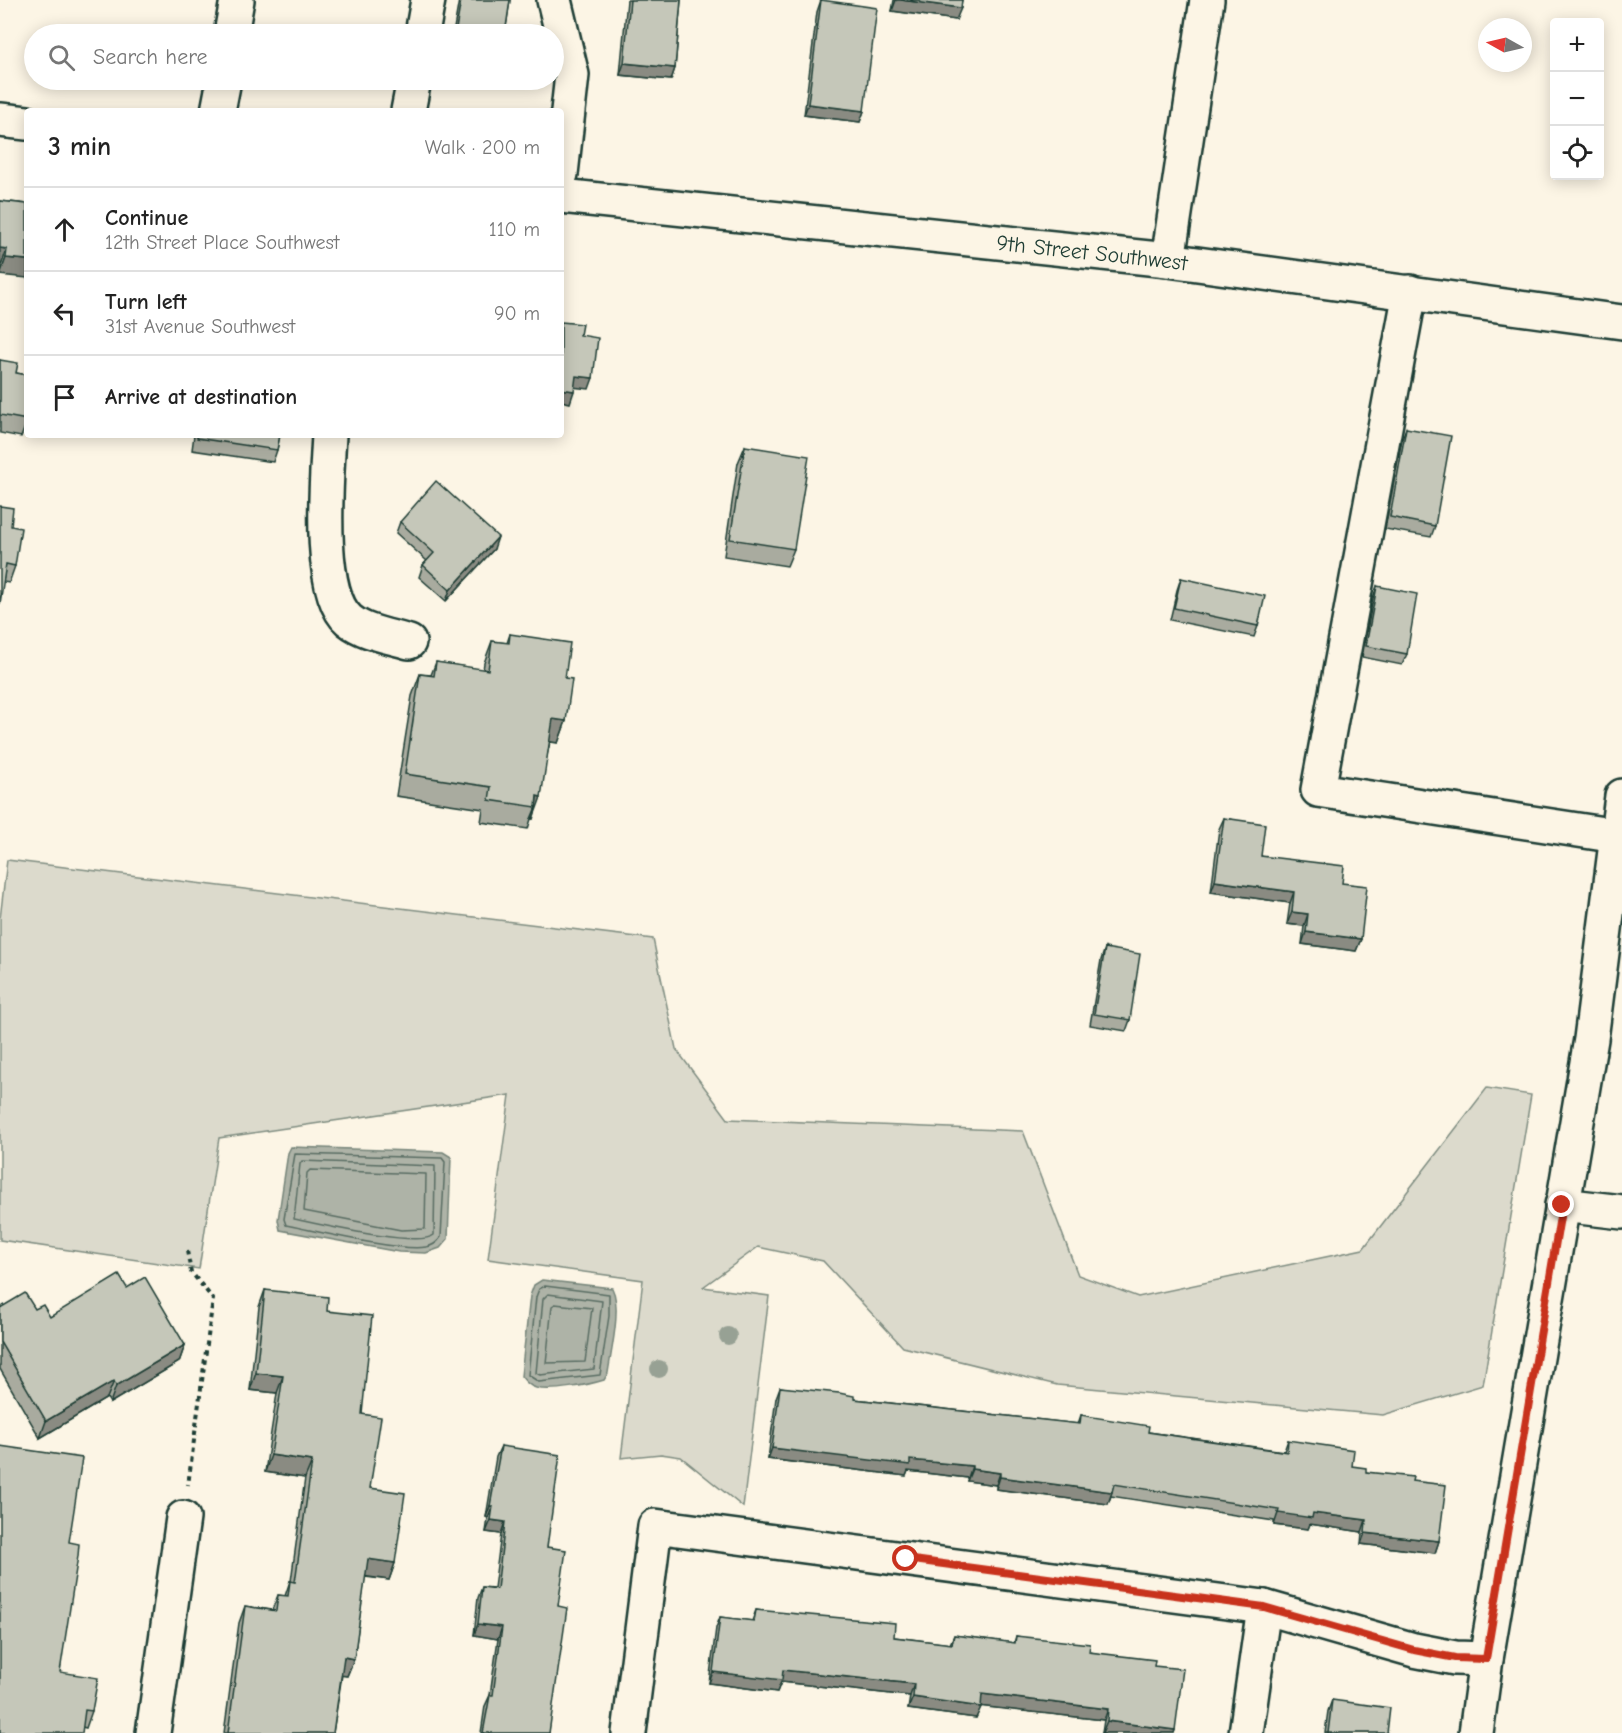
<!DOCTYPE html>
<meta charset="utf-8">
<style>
body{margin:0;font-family:"Comic Neue",sans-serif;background:#f6f6f6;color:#222}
.controls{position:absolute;right:18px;top:18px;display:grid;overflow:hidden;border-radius:6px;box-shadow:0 3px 15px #0003}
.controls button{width:54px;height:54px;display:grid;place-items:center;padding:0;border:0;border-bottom:2px solid #e0e0e0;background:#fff;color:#222;font:30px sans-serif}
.compass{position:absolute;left:1478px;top:18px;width:54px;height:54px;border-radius:50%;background:#fff;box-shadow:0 3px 15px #0003;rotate:278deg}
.stop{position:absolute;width:18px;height:18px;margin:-14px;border:4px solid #c8321e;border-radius:50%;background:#fff}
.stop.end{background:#c8321e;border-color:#fff;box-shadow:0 2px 6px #0008}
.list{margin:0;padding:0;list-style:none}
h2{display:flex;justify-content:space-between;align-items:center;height:78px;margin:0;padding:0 24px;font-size:26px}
h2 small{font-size:20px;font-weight:400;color:#767676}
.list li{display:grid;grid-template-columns:39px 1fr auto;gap:18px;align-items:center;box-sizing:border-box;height:84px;padding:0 24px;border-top:2px solid #e0e0e0}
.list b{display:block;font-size:22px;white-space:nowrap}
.list p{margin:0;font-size:20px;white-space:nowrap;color:#767676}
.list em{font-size:20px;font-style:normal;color:#767676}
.icon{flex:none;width:33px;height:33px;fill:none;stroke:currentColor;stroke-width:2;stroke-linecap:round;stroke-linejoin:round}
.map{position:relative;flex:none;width:1622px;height:1733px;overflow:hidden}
.search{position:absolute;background:#fff;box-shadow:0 3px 15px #0003;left:24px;top:24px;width:540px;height:66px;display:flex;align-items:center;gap:15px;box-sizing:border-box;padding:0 21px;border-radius:33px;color:#767676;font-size:22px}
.panel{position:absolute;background:#fff;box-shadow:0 3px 15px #0003;left:24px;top:108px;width:540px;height:330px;border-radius:6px}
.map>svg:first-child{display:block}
.green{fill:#dcdacc;stroke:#7e8c80;stroke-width:1.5}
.water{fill:#aeb3a7;stroke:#758479;stroke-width:1.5}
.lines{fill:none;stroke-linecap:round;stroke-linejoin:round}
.shore{stroke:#586c62;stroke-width:1.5}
.minor-casing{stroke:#1f3d34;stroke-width:38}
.major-casing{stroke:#1f3d34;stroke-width:38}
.path{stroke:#1f3d34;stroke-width:4;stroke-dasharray:4.5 4.5;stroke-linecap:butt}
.minor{stroke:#fcf5e5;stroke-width:33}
.major{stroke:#fcf5e5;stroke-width:33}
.tree{fill:#97a194}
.wall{fill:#a9ab9f;stroke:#1f3d34;stroke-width:1.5}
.shaded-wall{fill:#8a8b82;stroke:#1f3d34;stroke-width:1.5}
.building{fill:#c5c7b9;stroke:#1f3d34;stroke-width:1.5}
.route{stroke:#c8321e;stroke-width:8}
.labels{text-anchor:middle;stroke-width:4.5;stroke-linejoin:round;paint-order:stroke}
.street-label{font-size:22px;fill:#1f3d34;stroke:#fcf5e5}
</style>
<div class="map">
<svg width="1622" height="1733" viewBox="0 0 1622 1733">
<rect width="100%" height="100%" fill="#fcf5e5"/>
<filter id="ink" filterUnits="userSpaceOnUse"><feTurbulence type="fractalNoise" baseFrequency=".0167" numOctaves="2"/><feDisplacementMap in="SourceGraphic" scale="12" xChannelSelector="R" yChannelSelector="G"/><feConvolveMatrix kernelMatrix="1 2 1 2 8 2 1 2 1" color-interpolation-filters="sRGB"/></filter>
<g filter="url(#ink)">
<polygon class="green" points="7,860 653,939 676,1049 728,1119 1023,1131 1078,1275 1138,1297 1363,1249 1487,1088 1531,1095 1483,1385 1383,1415 1057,1385 903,1347 823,1261 758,1247 703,1287 769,1296 743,1507 681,1457 661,1454 621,1458 643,1280 488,1259 510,1095 219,1138 199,1269 0,1240 0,919"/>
<g class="water">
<polygon points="291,1147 443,1152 451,1157 448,1239 440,1248 426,1253 399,1252 280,1230 278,1220 288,1153"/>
<path d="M542,1280L612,1288C622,1307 611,1351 608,1373L604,1380C588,1385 552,1392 536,1388C529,1386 525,1381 521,1376L530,1296L534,1285Z"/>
</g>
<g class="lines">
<g class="shore">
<path d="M295,1154L442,1158L445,1162L441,1237C437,1243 433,1246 426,1247C400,1252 316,1231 286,1225L284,1219Z"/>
<path d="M302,1161L435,1166L434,1235C418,1248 318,1224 294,1219L300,1164Z"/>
<polygon points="310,1170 426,1174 425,1229 401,1230 304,1211 307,1173"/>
<polygon points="545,1286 609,1294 609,1316 600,1375 539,1382 528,1375 536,1297 539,1289"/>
<polygon points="548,1294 602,1301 594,1369 540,1375 536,1373 543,1299"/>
<polygon points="555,1304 592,1308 585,1362 546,1363 552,1306"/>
</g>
<defs>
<g id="minor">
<polyline points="554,0 572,75 561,174"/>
<polyline points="231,34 237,0"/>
<polyline points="422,34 428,0"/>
<polyline points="218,111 224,80"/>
<polyline points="408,111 414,80"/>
<polyline points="1168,260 1207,0"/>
<polyline points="1410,292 1318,790 1617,836"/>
<path d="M329,435C327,476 316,592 349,620C365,633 389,636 409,642"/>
<polyline points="1562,1205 1622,1212"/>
<polyline points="153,1733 183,1518"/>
<polyline points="629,1733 655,1526 1264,1607 1414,1650 1455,1658 1486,1659"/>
<polyline points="1246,1733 1264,1607"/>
<polyline points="1476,1733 1486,1659 1591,1039 1622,796"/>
</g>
<g id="major">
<polyline points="0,120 27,123"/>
<path id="s1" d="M561,196L1168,260L1622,322"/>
</g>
</defs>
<use href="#minor" class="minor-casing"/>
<use href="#major" class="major-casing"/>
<polyline class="path" points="187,1251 191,1272 213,1299 188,1485"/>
<use href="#minor" class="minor"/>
<use href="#major" class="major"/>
</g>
<g class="tree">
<circle cx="728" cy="1336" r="9"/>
<circle cx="659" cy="1369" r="9"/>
</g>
<g class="wall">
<polygon points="459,0 510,0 505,34 453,34"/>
<polygon points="627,0 681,0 675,68 671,80 620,75"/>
<polygon points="821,0 864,111 860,122 804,115 817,12"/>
<polygon points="894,0 962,0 956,20 892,11"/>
<polygon points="0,201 27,204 0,275 1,266"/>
<polygon points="0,360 16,373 27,375 27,422 21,437 0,433"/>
<polygon points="1406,428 1435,526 1431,537 1385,529 1402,439"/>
<polygon points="194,435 280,435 277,450 273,462 192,450"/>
<polygon points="745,446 794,549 787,566 724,556 738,463"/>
<polygon points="400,522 494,549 446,601 419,577 423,565 427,561 396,533"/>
<polygon points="11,526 15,566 9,583 3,582"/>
<polygon points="1181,578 1258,626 1254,637 1170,620 1177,590"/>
<polygon points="1377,586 1407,654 1402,665 1362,657 1373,598"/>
<polygon points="510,634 565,678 566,721 558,743 550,742 533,819 531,819 528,829 481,822 483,809 396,796 412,696 420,674 431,675 436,662 483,670 484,663 492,641 507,643"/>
<polygon points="1224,818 1261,856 1342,883 1361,939 1356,951 1302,944 1304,926 1287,924 1290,903 1211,892 1219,829"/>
<polygon points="1105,948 1130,1020 1126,1031 1090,1025 1101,960"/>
<polygon points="127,1288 185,1345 179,1362 110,1403 107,1398 40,1438 0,1369 0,1308 35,1309 50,1317"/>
<polygon points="265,1290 327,1311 362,1414 370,1488 395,1563 389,1580 365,1577 354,1659 347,1676 342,1675 333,1733 224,1733 239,1623 245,1606 272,1610 278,1595 285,1596 290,1581 291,1581 305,1478 265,1472 277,1393 250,1390 259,1307"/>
<polygon points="780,1387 854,1399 1078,1424 1081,1415 1148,1432 1284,1451 1288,1440 1366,1472 1412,1481 1439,1541 1435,1553 1361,1544 1362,1532 1310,1524 1308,1529 1274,1525 1274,1521 1111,1496 1108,1504 996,1489 996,1485 967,1481 968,1478 908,1471 906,1476 768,1459 776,1398"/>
<polygon points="501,1446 547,1547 558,1606 549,1733 481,1733 485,1706 490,1695 498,1639 474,1635 478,1598 482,1587 494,1588 501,1534 486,1532 488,1518 486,1517 496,1457"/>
<polygon points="69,1542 60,1672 92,1711 86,1728 82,1727 0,1733"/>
<polygon points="756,1610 894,1637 950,1644 954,1635 1014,1643 1016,1636 1154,1666 1175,1730 1174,1733 1102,1733 1104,1720 981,1706 976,1718 908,1709 910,1696 781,1682 777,1692 709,1683 716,1628 720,1617 752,1621"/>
<polygon points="1332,1700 1387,1733 1325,1733 1328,1711"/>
</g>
<g class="shaded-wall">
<polygon points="896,0 901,0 961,8 956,20 892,11"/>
<polygon points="456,29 461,30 459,34 454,34"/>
<polygon points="624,63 675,68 671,80 620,75"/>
<polygon points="808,104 864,111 860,122 804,115"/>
<polygon points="0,248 7,249 1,266 0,266"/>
<polygon points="6,258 27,260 27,278 0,275"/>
<polygon points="576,376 593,378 589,389 572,387"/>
<polygon points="561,389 574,391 570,403 561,401"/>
<polygon points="498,537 494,549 446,601 450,590"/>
<polygon points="553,719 566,721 558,743 545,741"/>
<polygon points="537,796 541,797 533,819 531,819 536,807"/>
<polygon points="1215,881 1294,892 1290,903 1211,892"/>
<polygon points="1292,912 1308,914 1304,926 1287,924"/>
<polygon points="1306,932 1361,939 1356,951 1302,944"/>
<polygon points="185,1345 179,1362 110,1403 116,1386"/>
<polygon points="256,1373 283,1376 277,1393 250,1390"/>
<polygon points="114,1381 107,1398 40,1438 46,1421"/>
<polygon points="772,1448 910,1460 972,1466 968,1478 908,1471 906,1476 768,1459"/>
<polygon points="271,1455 312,1461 305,1478 265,1472"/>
<polygon points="972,1469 1000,1473 996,1485 967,1481"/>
<polygon points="1000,1477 1112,1492 1108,1504 996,1489"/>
<polygon points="490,1506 493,1506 488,1518 486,1517"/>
<polygon points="1278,1513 1313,1513 1366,1520 1362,1532 1310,1524 1308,1529 1274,1525"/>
<polygon points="491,1520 505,1522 501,1534 486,1532"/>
<polygon points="1365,1533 1439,1541 1435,1553 1361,1544"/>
<polygon points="368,1559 395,1563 389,1580 362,1576"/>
<polygon points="478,1624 502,1627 498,1639 474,1635"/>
<polygon points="344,1657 354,1659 347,1676 338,1675"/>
<polygon points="783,1670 914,1684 910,1696 781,1682 777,1692 709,1683 713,1672"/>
<polygon points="982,1694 1108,1709 1104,1720 978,1706"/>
<polygon points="913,1697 981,1707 976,1718 908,1709"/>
<polygon points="1107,1721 1175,1730 1174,1733 1102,1733"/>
</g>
<g class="building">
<polygon points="461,0 510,0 505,34 460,34 461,30 456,29"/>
<polygon points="630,0 681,0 675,68 624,63"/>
<polygon points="821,0 877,8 864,111 808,104"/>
<polygon points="901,0 962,0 961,8"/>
<polygon points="0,201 27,204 27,260 6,258 7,249 0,248"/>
<polygon points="561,322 582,324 580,335 598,338 593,378 576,376 574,391 561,389"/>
<polygon points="0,360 18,363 16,373 27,375 27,420 0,415"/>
<polygon points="1406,428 1451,436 1435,526 1390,517"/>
<polygon points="197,435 280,435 277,450 197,438"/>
<polygon points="745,446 809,456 794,549 730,539"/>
<polygon points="436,481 498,537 450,590 423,565 434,553 400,522"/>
<polygon points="0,506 13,508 11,526 21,528 15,566 6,564 0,604"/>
<polygon points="1181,578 1265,596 1258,626 1174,608"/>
<polygon points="1377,586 1417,594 1407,654 1366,646"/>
<polygon points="510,634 570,643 565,678 572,679 566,721 553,719 541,797 537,796 536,807 489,800 491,787 405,774 420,674 434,676 436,662 488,670 492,641 509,643"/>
<polygon points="1224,818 1265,824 1261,856 1344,866 1342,883 1367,886 1361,939 1306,932 1308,914 1292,912 1294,892 1215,881"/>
<polygon points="1105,948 1140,954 1130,1020 1094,1014"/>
<polygon points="119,1275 127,1288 145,1277 185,1345 116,1386 114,1381 46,1421 0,1342 0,1308 25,1293 35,1309 43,1305 50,1317"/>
<polygon points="265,1290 328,1297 327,1311 372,1316 362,1414 381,1417 370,1488 405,1493 395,1563 368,1559 354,1659 344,1657 333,1733 228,1733 245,1606 276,1611 278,1595 288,1596 290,1581 295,1582 312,1461 271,1455 283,1376 256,1373"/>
<polygon points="780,1387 839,1393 854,1396 854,1399 1080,1424 1081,1415 1149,1426 1148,1432 1287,1452 1288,1440 1354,1450 1352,1466 1366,1468 1366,1472 1413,1477 1412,1481 1446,1485 1439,1541 1365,1533 1366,1520 1313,1513 1312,1518 1278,1513 1279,1510 1114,1484 1112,1492 1000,1477 1000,1473 972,1469 972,1466 910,1460 910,1465 772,1448"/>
<polygon points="0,1446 82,1458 69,1542 79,1544 78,1556 60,1672 98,1678 92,1711 85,1710 82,1733 0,1733"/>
<polygon points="501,1446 560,1455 547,1547 566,1550 558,1606 567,1608 549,1733 483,1733 490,1695 493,1695 502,1627 478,1624 482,1587 497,1589 505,1522 491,1520 493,1506 490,1506"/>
<polygon points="756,1610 895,1623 894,1637 952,1644 954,1635 1015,1643 1016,1636 1090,1644 1089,1652 1155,1660 1154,1666 1183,1669 1175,1730 1107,1721 1108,1709 982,1694 981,1707 913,1697 914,1684 783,1670 782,1680 713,1672 720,1617 754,1621"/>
<polygon points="1332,1700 1390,1708 1387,1733 1328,1733"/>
</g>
</g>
<g class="lines" filter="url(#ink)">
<polyline class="route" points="906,1559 1264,1607 1414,1650 1455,1658 1486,1659 1562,1205"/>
</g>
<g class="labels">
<g class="street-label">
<text dy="8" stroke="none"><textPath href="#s1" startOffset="534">9th Street Southwest</textPath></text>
</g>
</g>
</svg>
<div class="controls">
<button>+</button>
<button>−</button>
<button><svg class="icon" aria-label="locate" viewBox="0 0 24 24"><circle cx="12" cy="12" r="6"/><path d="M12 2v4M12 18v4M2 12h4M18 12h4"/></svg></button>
</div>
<svg class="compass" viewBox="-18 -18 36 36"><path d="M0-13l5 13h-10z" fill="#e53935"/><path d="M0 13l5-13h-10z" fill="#767676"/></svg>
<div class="stop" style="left:906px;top:1559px"></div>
<div class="stop end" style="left:1562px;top:1205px"></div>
<div class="search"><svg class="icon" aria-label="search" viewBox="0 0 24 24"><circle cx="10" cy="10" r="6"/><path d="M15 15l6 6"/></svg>Search here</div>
<section class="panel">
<h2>3 min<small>Walk · 200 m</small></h2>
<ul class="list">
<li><svg class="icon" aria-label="ahead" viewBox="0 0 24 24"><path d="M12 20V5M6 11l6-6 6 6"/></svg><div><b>Continue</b><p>12th Street Place Southwest</p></div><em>110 m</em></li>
<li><svg class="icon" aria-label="left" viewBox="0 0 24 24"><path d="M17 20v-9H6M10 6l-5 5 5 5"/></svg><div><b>Turn left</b><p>31st Avenue Southwest</p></div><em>90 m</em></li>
<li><svg class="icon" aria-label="arrive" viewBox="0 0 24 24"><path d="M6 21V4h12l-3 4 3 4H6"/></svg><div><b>Arrive at destination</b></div></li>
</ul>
</section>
</div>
